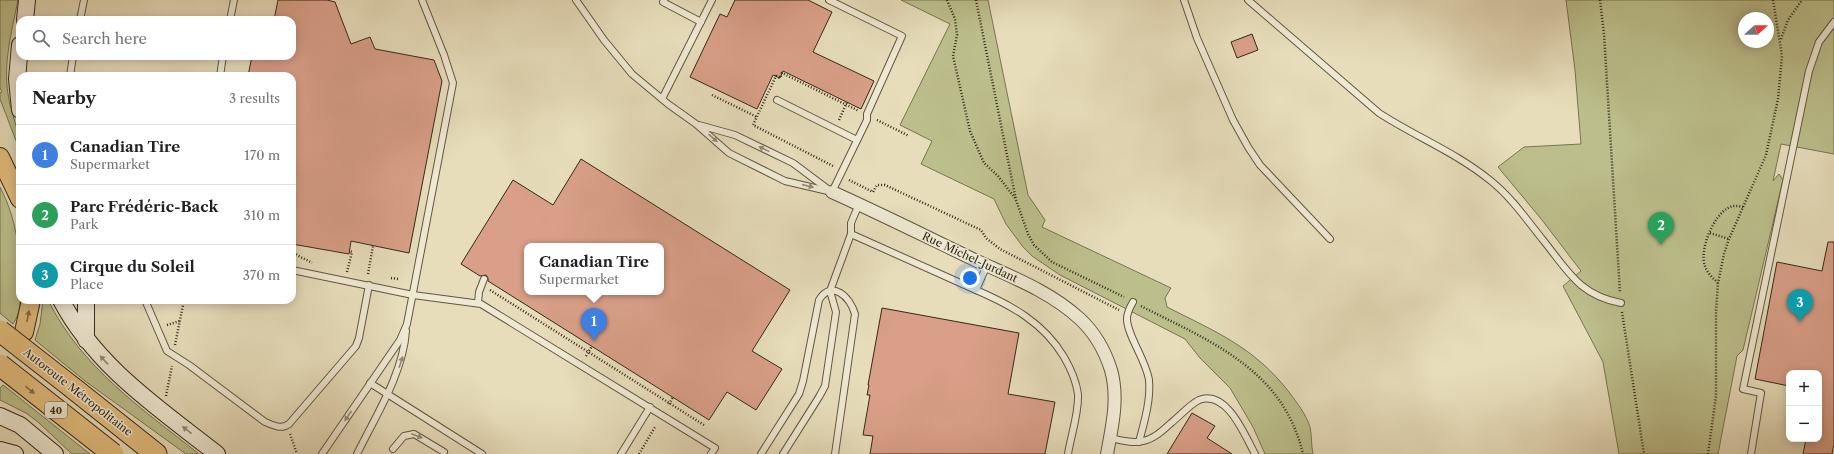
<!DOCTYPE html>
<meta charset="utf-8">
<style>
body{margin:0;font-family:"Libre Caslon Text",serif;background:#f2f2f2;color:#202124}
.controls{position:absolute;right:12px;bottom:12px;display:grid;overflow:hidden;border-radius:8px;box-shadow:0 2px 10px #0003}
.controls button{width:36px;height:36px;display:grid;place-items:center;padding:0;border:0;border-bottom:1px solid #e0e0e0;background:#fff;color:#202124;font:20px sans-serif}
.compass{position:absolute;left:1738px;top:12px;width:36px;height:36px;border-radius:50%;background:#fff;box-shadow:0 2px 10px #0003;rotate:69deg}
.you{position:absolute;left:970px;top:278px;width:14px;height:14px;margin:-10px;border:3px solid #fff;border-radius:50%;background:#1a73e8;box-shadow:0 0 0 6px #1a73e833}
.badge{display:grid;place-items:center;width:26px;height:26px;border-radius:50%;background:#1a73e8;color:#fff;font-size:13px;font-weight:700}
.pin{position:absolute;translate:-50% -33px;filter:drop-shadow(0 1px 2px #0008)}
.pin::after{content:'';position:absolute;top:21px;width:14px;height:12px;background:inherit;clip-path:polygon(0 0,100% 0,50% 100%)}
.popup{position:absolute;left:524px;top:243px;width:140px;height:52px;box-sizing:border-box;display:grid;place-content:center;border-radius:8px;background:#fff;filter:drop-shadow(0 1px 3px #0005);font-size:13px;white-space:nowrap;color:#757577}
.popup b{font-size:15px;color:#202124}
.popup::after{content:'';position:absolute;left:50%;top:100%;margin-left:-8px;border:8px solid transparent;border-top-color:#fff}
.list{margin:0;padding:0;list-style:none}
h2{display:flex;justify-content:space-between;align-items:center;height:52px;margin:0;padding:0 16px;font-size:17px}
h2 small{font-size:13px;font-weight:400;color:#757577}
.list li{display:grid;grid-template-columns:26px 1fr auto;gap:12px;align-items:center;box-sizing:border-box;height:60px;padding:0 16px;border-top:1px solid #e0e0e0}
.list b{display:block;font-size:15px;white-space:nowrap}
.list p{margin:0;font-size:13px;white-space:nowrap;color:#757577}
.list em{font-size:13px;font-style:normal;color:#757577}
.icon{flex:none;width:22px;height:22px;fill:none;stroke:currentColor;stroke-width:2;stroke-linecap:round;stroke-linejoin:round}
.map{position:relative;flex:none;width:1834px;height:454px;overflow:hidden}
.search{position:absolute;background:#fff;box-shadow:0 2px 10px #0003;left:16px;top:16px;width:280px;height:44px;display:flex;align-items:center;gap:10px;box-sizing:border-box;padding:0 14px;border-radius:12px;color:#757577;font-size:15px}
.panel{position:absolute;background:#fff;box-shadow:0 2px 10px #0003;left:16px;top:72px;width:280px;height:232px;border-radius:12px}
.map>svg:first-child{display:block}
.green{fill:#bcbf8c;stroke:#787452;fill-rule:evenodd}
.building{fill:#d99f88;stroke:#342919;fill-rule:evenodd}
.lines{fill:none;stroke-linecap:round;stroke-linejoin:round}
.lane-casing{stroke:#615642;stroke-width:8}
.street-casing{stroke:#615642;stroke-width:14}
.secondary-casing{stroke:#342919;stroke-width:18}
.primary-casing{stroke:#342919;stroke-width:20}
.highway-casing{stroke:#342919;stroke-width:23}
.path{stroke:#342919;stroke-width:2.5;stroke-dasharray:1 2;stroke-linecap:butt}
.lane{stroke:#efe9d3;stroke-width:6}
.street{stroke:#efe9d3;stroke-width:12}
.secondary{stroke:#efe9d3;stroke-width:16}
.primary{stroke:#e4be7e;stroke-width:18}
.highway{stroke:#e4be7e;stroke-width:21}
.highway-bridge-casing{stroke:#342919;stroke-width:23;stroke-linecap:butt}
.highway-bridge{stroke:#e4be7e;stroke-width:21}
.oneway{fill:#928976}
.oneway2{fill:#836c46}
.labels{text-anchor:middle;stroke-width:3;stroke-linejoin:round;paint-order:stroke}
.shield{fill:#efe9d3;stroke:#6c6351;stroke-width:1}
.shield-label{font-size:10px;font-weight:bold;fill:#342919}
.street-label{font-size:11px;fill:#342919;stroke:#efe9d3}
</style>
<div class="map">
<svg width="1834" height="454" viewBox="0 0 1834 454">
<rect width="100%" height="100%" fill="#e7ddbb"/>
<filter id="stains"><feTurbulence type="fractalNoise" baseFrequency=".005" numOctaves="4"/><feColorMatrix values="0 0 0 0 .2 0 0 0 0 .09 0 0 0 0 .02 0 0 0 .5 -.17"/></filter>
<radialGradient id="worn" r=".72"><stop offset=".6" stop-color="#630" stop-opacity="0"/><stop offset="1" stop-color="#630" stop-opacity=".3"/></radialGradient>
<g class="green">
<path d="M0,0H18C12,30 3,63 8,94C11,114 20,131 20,151L0,99V93L2,92L0,88Z"/>
<path d="M901,0H988L1028,195L1045,220L1042,227L1171,288L1165,298L1167,307C1216,332 1254,347 1289,392C1297,403 1306,414 1310,427C1312,436 1311,445 1313,454H1265L1253,427L1230,388L1200,358L1185,339L1060,275L1032,256L1023,247L1006,224L994,199L921,164L932,141L900,125L950,24Z"/>
<path d="M1566,0H1834V154L1781,144L1773,181L1779,174L1783,180L1743,350L1737,356L1718,454H1619L1603,362L1563,286L1581,271L1542,220L1498,167L1524,147L1581,144L1575,70ZM1744,18H1768V42H1744Z"/>
<path d="M0,187C17,220 20,250 20,286C20,300 22,311 13,324L0,313Z"/>
<path d="M43,300H48C81,367 142,409 199,454H186L85,381L35,340L40,324Z"/>
<polygon points="3,385 7,388 90,454 72,454 38,422 26,413 0,400 0,388"/>
</g>
<g class="building">
<polygon points="278,0 327,0 335,2 351,44 370,37 375,49 434,60 442,81 409,253 351,241 349,254 292,244 292,76 248,76 252,56 292,56 292,20 274,20"/>
<polygon points="735,0 808,0 832,12 813,52 874,81 861,109 783,71 780,78 773,75 757,109 690,77 720,14 727,17"/>
<polygon points="1252,34 1258,50 1237,58 1231,42"/>
<path d="M581,159L790,290L752,351L782,369L756,410L727,392L709,420L488,281V278L486,275L480,276L461,264L513,180L553,205ZM527,246H661V292H527Z"/>
<polygon points="1828,242 1834,242 1834,444 1832,454 1803,454 1806,439 1819,439 1819,373 1789,373 1789,386 1755,379 1777,262 1822,271"/>
<polygon points="882,308 1019,333 1008,394 1055,402 1045,454 870,454 873,436 863,435 870,395 867,395 869,385 868,385"/>
<polygon points="1192,413 1215,426 1207,438 1232,454 1167,454"/>
</g>
<g class="lines">
<defs>
<g id="lane">
<polyline points="576,0 604,40 632,74 668,104 696,124 729,153 785,181 832,192"/>
<polyline points="664,0 663,2 701,22"/>
<polyline points="829,0 902,36 867,114 867,120 832,192"/>
<polyline points="1184,0 1197,38 1233,120 1248,147 1260,165 1330,239"/>
<path d="M1248,0L1379,113C1416,137 1457,153 1491,181C1511,197 1527,220 1543,240C1568,271 1579,295 1621,303"/>
<polyline points="80,20 84,0"/>
<polyline points="230,20 234,0"/>
<polyline points="70,76 73,56"/>
<polyline points="220,76 223,56"/>
<polyline points="662,99 712,0"/>
<polyline points="777,100 857,140"/>
<polyline points="699,125 735,135 793,163 829,190"/>
<polyline points="851,234 976,290"/>
<path d="M987,265L976,290C1011,305 1044,323 1064,357C1071,369 1076,380 1078,394C1079,413 1071,435 1068,454"/>
<polyline points="292,270 413,295 481,304 715,448 711,454"/>
<path d="M145,300L167,351L189,365L265,422C273,425 281,430 289,424L356,346L359,338L369,285"/>
<path d="M1133,302C1130,307 1127,313 1127,319C1127,335 1146,360 1149,380C1151,400 1144,423 1139,442"/>
<polyline points="478,303 479,292 484,279"/>
<polyline points="370,383 482,454"/>
<path d="M1110,438C1120,440 1133,444 1143,441C1154,439 1163,430 1171,423C1180,416 1189,405 1199,400C1227,389 1245,436 1255,454"/>
<polyline points="393,449 404,436 414,434 444,452"/>
<polyline points="322,454 400,340 407,324 453,83 444,55 422,0"/>
<path d="M357,454C376,415 403,374 406,331"/>
<polyline points="621,454 650,407"/>
<path d="M761,454L799,394L803,381L819,300C832,279 850,297 855,314L835,454"/>
<polyline points="783,454 819,397 825,386 836,312 830,291 851,234 851,223 859,204"/>
<polyline points="1751,454 1761,393 1743,389 1809,71 1819,42 1834,22"/>
</g>
<path id="street" d="M832,192C881,214 929,238 977,261C1012,277 1051,292 1080,319C1094,332 1105,351 1111,370C1119,398 1112,427 1107,454"/>
<g id="secondary">
<polyline points="25,20 27,0"/>
<polyline points="20,45 17,79 20,110"/>
<path d="M61,300C96,367 160,409 217,454"/>
<polyline points="86,340 86,300"/>
<polyline points="0,416 20,425 55,454"/>
<polyline points="0,450 15,454"/>
</g>
<g id="primary">
<polyline points="0,157 20,199"/>
<polyline points="24,332 31,300"/>
</g>
<polyline id="highway" points="73,388 156,454"/>
</defs>
<use href="#lane" class="lane-casing"/>
<use href="#street" class="street-casing"/>
<use href="#secondary" class="secondary-casing"/>
<use href="#primary" class="primary-casing"/>
<use href="#highway" class="highway-casing"/>
<g class="path">
<polyline points="947,0 955,19 957,35 953,56 970,131 984,163 998,176 1015,198"/>
<polyline points="976,0 1016,200 1028,234 1034,245 1052,262 1124,297"/>
<polyline points="1600,0 1604,34 1620,293"/>
<polyline points="1781,39 1788,20 1802,0"/>
<polyline points="712,95 757,117"/>
<polyline points="839,120 847,102"/>
<polyline points="877,120 909,136"/>
<polyline points="833,166 753,125 776,76 780,78 782,73 859,111"/>
<polyline points="849,180 873,192 877,185 885,185 981,230 986,238 1000,249 1119,310"/>
<polyline points="1710,233 1729,239"/>
<path d="M294,252C298,257 306,259 312,263"/>
<polyline points="347,272 352,252 350,251"/>
<polyline points="368,274 373,246"/>
<polyline points="391,278 398,279"/>
<path d="M1718,283C1713,278 1707,273 1705,266C1699,250 1713,216 1728,208C1733,205 1738,206 1743,207"/>
<polyline points="490,290 704,425"/>
<path d="M1141,306C1211,342 1283,369 1303,454"/>
<polyline points="1622,312 1644,454"/>
<polyline points="167,325 180,321"/>
<polyline points="175,345 184,300"/>
<polyline points="586,356 592,346"/>
<polyline points="166,396 172,366"/>
<polyline points="669,404 673,397"/>
<polyline points="290,434 297,454"/>
<polyline points="639,454 655,427"/>
<polyline points="1708,454 1716,396 1716,311 1718,283 1724,254 1729,239 1766,155 1778,99 1782,56 1773,0"/>
</g>
<use href="#lane" class="lane"/>
<use href="#street" class="street"/>
<use href="#secondary" class="secondary"/>
<use href="#primary" class="primary"/>
<use href="#highway" class="highway"/>
<defs>
<g id="highway-bridge">
<polyline points="0,331 73,388"/>
<polyline points="0,365 113,454"/>
</g>
</defs>
<use href="#highway-bridge" class="highway-bridge-casing"/>
<use href="#highway-bridge" class="highway-bridge"/>
</g>
<defs><path id="oneway-solid" d="M-6-.8H1V-3.2L6.5 0L1 3.2V.8H-6Z"/></defs>
<g class="oneway">
<use href="#oneway-solid" transform="translate(713 138) rotate(41)"/>
<use href="#oneway-solid" transform="translate(764 149) rotate(-154)"/>
<use href="#oneway-solid" transform="translate(808 186) rotate(13)"/>
<use href="#oneway-solid" transform="translate(104 360) rotate(-133)"/>
<use href="#oneway-solid" transform="translate(401 362) rotate(-72)"/>
<use href="#oneway-solid" transform="translate(348 416) rotate(124)"/>
<use href="#oneway-solid" transform="translate(187 430) rotate(-142)"/>
<use href="#oneway-solid" transform="translate(417 436) rotate(21)"/>
</g>
<g class="oneway2">
<use href="#oneway-solid" transform="translate(28 316) rotate(-79)"/>
<use href="#oneway-solid" transform="translate(30 390) rotate(39)"/>
</g>
<g class="labels">
<rect class="shield" x="45" y="402" width="22" height="16" rx="3"/>
<g class="shield-label">
<text x="56" y="414">40</text>
</g>
<g class="street-label">
<text transform="translate(970 257) rotate(25)" y="4">Rue Michel-Jurdant</text>
<text transform="translate(78 392) rotate(38)" y="4">Autoroute Métropolitaine</text>
</g>
</g>
<rect width="100%" height="100%" filter="url(#stains)"/>
<rect width="100%" height="100%" fill="url(#worn)"/>
</svg>
<div class="controls">
<button>+</button>
<button>−</button>
</div>
<svg class="compass" viewBox="-18 -18 36 36"><path d="M0-13l5 13h-10z" fill="#e53935"/><path d="M0 13l5-13h-10z" fill="#757577"/></svg>
<div class="you"></div>
<div class="pin badge" style="left:594px;top:341px;background:#3f7fe0">1</div>
<div class="popup"><b>Canadian Tire</b>Supermarket</div>
<div class="pin badge" style="left:1661px;top:245px;background:#2e9e5b">2</div>
<div class="pin badge" style="left:1800px;top:322px;background:#0f9aa8">3</div>
<div class="search"><svg class="icon" aria-label="search" viewBox="0 0 24 24"><circle cx="10" cy="10" r="6"/><path d="M15 15l6 6"/></svg>Search here</div>
<section class="panel">
<h2>Nearby<small>3 results</small></h2>
<ul class="list">
<li><span class="badge" style="background:#3f7fe0">1</span><div><b>Canadian Tire</b><p>Supermarket</p></div><em>170 m</em></li>
<li><span class="badge" style="background:#2e9e5b">2</span><div><b>Parc Frédéric-Back</b><p>Park</p></div><em>310 m</em></li>
<li><span class="badge" style="background:#0f9aa8">3</span><div><b>Cirque du Soleil</b><p>Place</p></div><em>370 m</em></li>
</ul>
</section>
</div>
